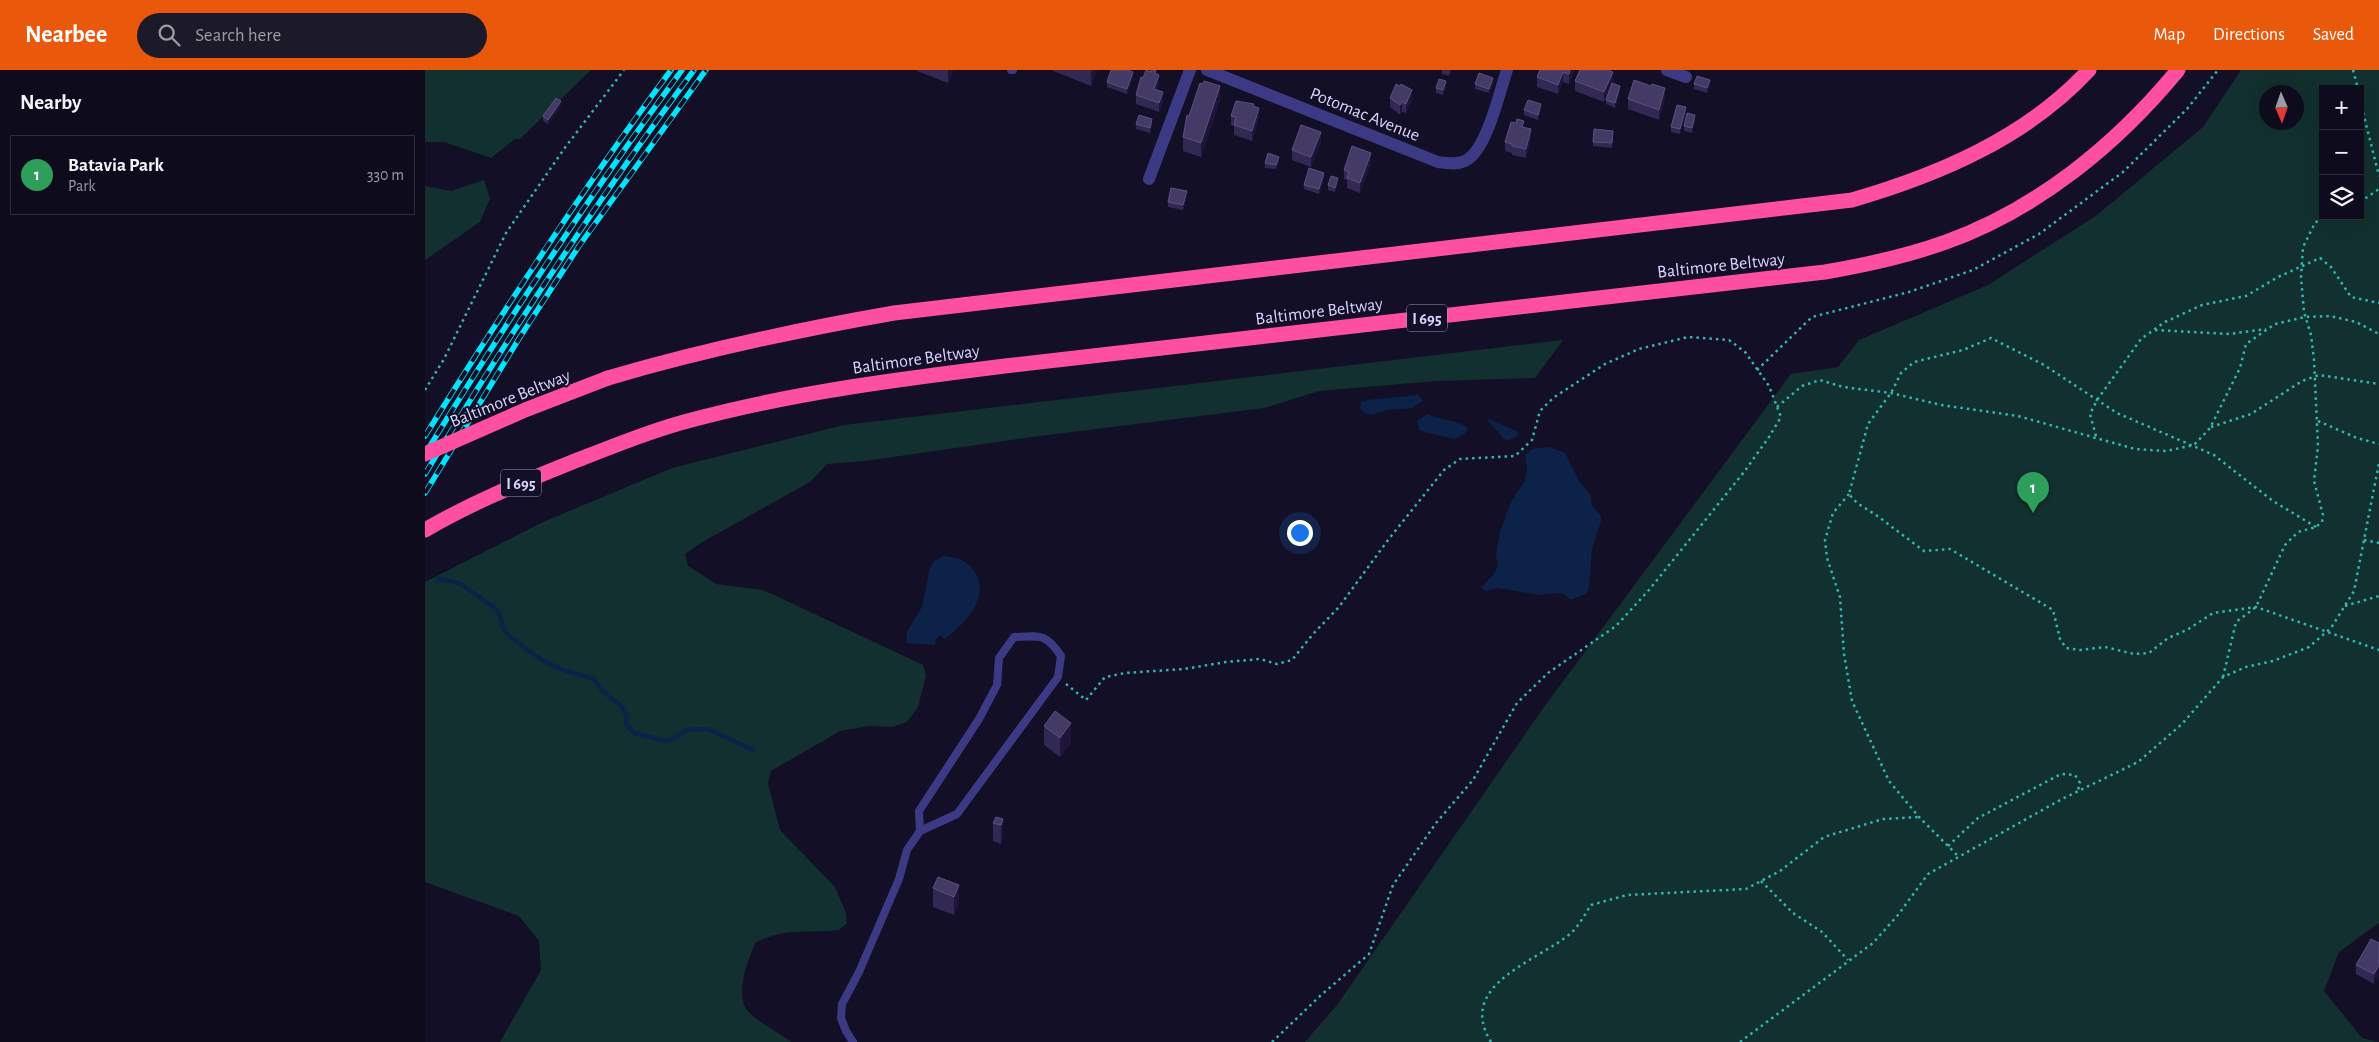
<!DOCTYPE html>
<meta charset="utf-8">
<style>
body{margin:0;font-family:"Alegreya Sans",sans-serif;background:#1c1929;color:#f1f3f6}
.controls{position:absolute;right:15px;top:15px;display:grid;overflow:hidden;border-radius:0px;box-shadow:0 5px 20px #0002}
.controls button{width:45px;height:45px;display:grid;place-items:center;padding:0;border:0;border-bottom:1px solid #2e2b3b;background:#0e0b1c;color:#f1f3f6;font:25px sans-serif}
.compass{position:absolute;left:1834px;top:15px;width:45px;height:45px;border-radius:50%;background:#0e0b1c;box-shadow:0 5px 20px #0002;rotate:178deg}
.you{position:absolute;left:874px;top:462px;width:18px;height:18px;margin:-12px;border:4px solid #fff;border-radius:50%;background:#1a73e8;box-shadow:0 0 0 8px #1a73e833}
.badge{display:grid;place-items:center;width:32px;height:32px;border-radius:50%;background:#ea580c;color:#fff;font-size:16px;font-weight:700}
.pin{position:absolute;translate:-50% -41px;filter:drop-shadow(0 1px 2px #0008)}
.pin::after{content:'';position:absolute;top:26px;width:18px;height:15px;background:inherit;clip-path:polygon(0 0,100% 0,50% 100%)}
.list{margin:0;padding:0;list-style:none}
h2{display:flex;justify-content:space-between;align-items:center;height:65px;margin:0;padding:0 20px;font-size:21px}
h2 small{font-size:16px;font-weight:400;color:#9b9ba3}
.list li{display:grid;grid-template-columns:32px 1fr auto;gap:15px;align-items:center;box-sizing:border-box;height:80px;margin:0 10px 10px;padding:0 10px;border:1px solid #2e2b3b;border-radius:0px}
.list b{display:block;font-size:19px;white-space:nowrap}
.list p{margin:0;font-size:16px;white-space:nowrap;color:#9b9ba3}
.list em{font-size:16px;font-style:normal;color:#9b9ba3}
.icon{flex:none;width:28px;height:28px;fill:none;stroke:currentColor;stroke-width:2;stroke-linecap:round;stroke-linejoin:round}
.map{position:relative;flex:none;width:1954px;height:972px;overflow:hidden}
header{display:flex;align-items:center;gap:30px;box-sizing:border-box;height:70px;padding:0 25px;background:#ea580c;color:#fff}
header strong{font-size:24px}
nav{display:flex;gap:28px;margin-inline-start:auto;font-size:18px}
.search{width:350px;height:45px;background:#1c1929;display:flex;align-items:center;gap:12px;box-sizing:border-box;padding:0 18px;border-radius:28px;color:#9b9ba3;font-size:19px}
main{display:flex}
aside{flex:1;background:#0e0b1c}
.map>svg:first-child{display:block}
.green{fill:#12302f;fill-rule:evenodd}
.water{fill:#0c2248}
.lines{fill:none;stroke-linecap:round;stroke-linejoin:round}
.stream{stroke:#0c2248;stroke-width:4.5}
.path{stroke:#2fb8b0;stroke-width:2.5;stroke-dasharray:2.5 4;stroke-linecap:butt}
.service{stroke:#3d3a85;stroke-width:8}
.minor{stroke:#3d3a85;stroke-width:12}
.motorway{stroke:#ff4fa3;stroke-width:15}
.rail-casing{stroke:#00e5ff;stroke-width:5.5}
.rail{stroke:#130f26;stroke-width:4;stroke-dasharray:11;stroke-linecap:butt}
.motorway-bridge{stroke:#ff4fa3;stroke-width:15}
.wall{fill:#312854}
.shaded-wall{fill:#1d163a}
.building{fill:#433a66;stroke:#5a527e}
.labels{text-anchor:middle;stroke-width:4;stroke-linejoin:round;paint-order:stroke}
.shield{fill:#130f26;stroke:#9e99be;stroke-width:1}
.shield-label{font-size:16px;font-weight:bold;fill:#d9d4ff}
.street-label{font-size:18px;fill:#d9d4ff;stroke:#130f26}
</style>
<header>
<strong>Nearbee</strong>
<div class="search"><svg class="icon" aria-label="search" viewBox="0 0 24 24"><circle cx="10" cy="10" r="6"/><path d="M15 15l6 6"/></svg>Search here</div>
<nav><a>Map</a><a>Directions</a><a>Saved</a></nav>
</header>
<main>
<aside>
<h2>Nearby<small></small></h2>
<ul class="list">
<li><span class="badge" style="background:#2e9e5b">1</span><div><b>Batavia Park</b><p>Park</p></div><em>330 m</em></li>
</ul>
</aside>
<div class="map">
<svg width="1954" height="972" viewBox="0 0 1954 972">
<rect width="100%" height="100%" fill="#130f26"/>
<g class="green">
<polygon points="0,0 166,0 95,69 90,69 66,88 19,72 0,72"/>
<path d="M1816,0H1954V853L1914,882L1899,921L1937,968L1954,972H880L912,935L1119,637L1366,304L1413,297L1434,270L1563,215L1672,145L1778,57ZM1898,19H1935V146H1898ZM1842,22H1872V52H1842Z"/>
<polygon points="59,110 65,129 55,152 0,190 0,116 26,121"/>
<path d="M1138,270L1110,308L1011,311L894,321L839,338L607,367L440,391L402,394L385,412L274,474L260,484L263,496L291,514L337,520L347,524L498,595L501,605L493,637L482,652L467,657L444,656L415,661L346,701L343,714L355,760L410,817L421,843L422,853L414,860C380,864 364,857 331,872C323,887 310,925 322,940C328,949 357,965 367,972H75L116,900L114,871L94,846L0,812V512L118,452L247,398L419,355Z"/>
</g>
<g class="water">
<polygon points="993,325 998,331 987,338 963,340 946,345 940,343 935,338 936,332 942,330"/>
<path d="M1002,344C1014,350 1035,350 1043,359L1040,364L1030,369L995,361L992,351Z"/>
<polygon points="1061,348 1094,362 1091,367 1081,371"/>
<polygon points="1124,377 1140,383 1154,411 1166,425 1167,436 1176,446 1176,451 1167,479 1164,518 1161,524 1145,530 1137,523 1115,525 1073,518 1061,521 1056,518 1068,505 1073,496 1071,485 1075,461 1086,432 1099,412 1102,401 1100,385 1107,379"/>
<path d="M519,486C533,487 542,491 549,501C567,526 539,555 520,569L515,565L511,569L510,575L481,573L482,562L497,537L504,502L509,491Z"/>
</g>
<g class="lines">
<polyline class="stream" points="13,509 34,513 66,535 73,541 78,558 85,567 117,590 138,600 169,609 177,620 196,636 202,646 201,654 209,663 241,671 249,669 261,660 283,659 328,680"/>
<g class="path">
<polyline points="1928,0 1933,19"/>
<polyline points="1935,30 1954,106"/>
<polyline points="1935,132 1954,119"/>
<polyline points="1730,260 1804,264 1841,259"/>
<polyline points="1332,300 1387,247 1484,222 1548,200 1614,164 1698,102 1762,39 1793,0"/>
<polyline points="0,320 19,289 81,163 139,79 199,0"/>
<polyline points="1352,337 1377,316 1395,310 1418,317 1466,323 1516,335 1593,346 1710,379 1741,381 1769,375 1785,358 1815,298 1821,274 1850,254 1880,247 1905,246 1931,252 1954,264"/>
<polyline points="1893,351 1932,368 1954,374"/>
<polyline points="1786,357 1826,344 1877,311 1894,305 1954,314"/>
<polyline points="1671,366 1665,344 1672,330 1716,269 1740,252 1777,235 1821,226 1853,207 1895,188 1906,197 1926,227 1954,233"/>
<polyline points="1424,424 1408,443 1400,470 1402,488 1415,527 1419,584 1427,631 1464,711 1494,747 1534,787"/>
<polyline points="1891,457 1848,431 1789,385 1692,343 1619,295 1566,268 1538,280 1489,292 1476,303 1466,323 1443,354 1424,424 1432,433 1451,445 1499,481 1525,479 1628,540 1635,569 1641,578 1655,580 1680,577 1709,584 1724,583 1743,568 1762,560 1788,543 1831,537 1954,580"/>
<polyline points="1939,470 1954,473"/>
<polyline points="1920,536 1954,526"/>
<polyline points="1798,607 1811,552 1831,537 1860,475 1873,462 1891,457 1897,452 1898,445 1889,411 1893,376 1889,290 1886,265 1879,242 1876,207 1878,177 1890,153 1899,146"/>
<polyline points="641,614 661,630 680,607 700,603 759,599 801,592 835,589 852,594 867,590 888,564 914,537 963,470 1019,400 1035,389 1090,386 1107,370 1115,341 1128,328 1180,294 1214,279 1263,267 1304,270 1320,282 1344,316 1356,347 1344,367 1319,402 1224,520 1191,556 1123,603 1092,633 1048,710 1011,753 968,815 944,884 895,926 847,972"/>
<polyline points="1523,776 1553,748 1636,704 1650,705 1655,713 1653,720"/>
<polyline points="1336,811 1368,843 1397,862 1423,890"/>
<path d="M1066,972C1030,914 1114,891 1146,863C1154,856 1160,844 1166,835L1202,825L1321,819L1355,801L1399,767L1458,749L1494,747"/>
<polyline points="1315,972 1448,873 1473,845 1503,804 1637,729 1713,692 1757,654 1798,607 1821,597 1848,591 1884,577 1906,558 1929,521 1954,393"/>
</g>
<g class="service">
<polyline points="586,0 588,0"/>
<path d="M428,972L421,961L416,948L417,934L434,902L474,809L482,780L495,761L494,741L554,649L572,615L574,588L589,567C615,566 621,563 636,586L633,607L532,744L495,761"/>
</g>
<g class="minor">
<path d="M782,0L1013,92C1021,93 1031,95 1040,91C1062,80 1074,23 1082,0"/>
<polyline points="1242,0 1261,7"/>
<polyline points="724,109 765,0"/>
</g>
<g class="motorway">
<path d="M183,308C278,280 372,260 469,243L1427,130C1513,105 1601,68 1664,0"/>
<path d="M0,460C46,433 95,413 145,393C186,377 227,360 270,349C372,322 476,309 580,296L1400,202C1441,195 1482,186 1521,172C1613,139 1692,74 1753,0"/>
</g>
<defs>
<g id="rail">
<path d="M0,366C78,241 158,118 246,0"/>
<path d="M0,384C81,253 165,124 257,0"/>
<path d="M0,404C84,265 172,130 269,0"/>
<polyline points="0,423 95,267 154,176 281,0"/>
</g>
</defs>
<use href="#rail" class="rail-casing"/>
<use href="#rail" class="rail"/>
<polyline class="motorway-bridge" points="0,384 100,340 183,308"/>
</g>
<g class="wall">
<polygon points="492,0 528,0 523,13 492,1"/>
<polygon points="626,0 672,0 666,16"/>
<polygon points="1017,0 1026,0 1024,6 1017,4"/>
<polygon points="1115,0 1149,0 1144,14 1138,12 1133,24 1112,17 1112,7"/>
<polygon points="726,2 731,4 734,14 732,20 738,32 734,42 711,34 711,25 718,8"/>
<polygon points="708,7 702,24 682,17 682,12"/>
<polygon points="1150,11 1188,11 1187,13 1195,21 1190,38 1181,34 1181,30 1187,14 1179,32 1150,21"/>
<polygon points="1068,13 1064,23 1050,19 1050,14"/>
<polygon points="778,14 795,30 776,87 758,81 758,67 764,46"/>
<polygon points="1269,14 1285,15 1282,23 1269,19"/>
<polygon points="1021,16 1018,25 1011,23 1011,18"/>
<polygon points="965,28 987,30 981,43 977,42 975,45 965,37"/>
<polygon points="1240,28 1234,50 1203,39 1203,29"/>
<polygon points="136,36 123,54 118,51 118,46"/>
<polygon points="1116,39 1113,50 1099,45 1099,40"/>
<polygon points="1261,42 1255,64 1246,62 1246,57"/>
<polygon points="806,46 834,47 827,71 809,65 809,56 806,55"/>
<polygon points="1270,50 1267,63 1259,61 1259,56"/>
<polygon points="711,54 727,54 725,63 711,59"/>
<polygon points="1099,57 1106,69 1101,88 1087,85 1087,83 1080,81 1080,72"/>
<polygon points="1188,66 1187,78 1168,76 1168,72"/>
<polygon points="896,72 886,97 867,90 867,80"/>
<polygon points="854,91 851,99 840,98 840,93"/>
<polygon points="946,93 935,123 922,118 922,110 919,109 919,100"/>
<polygon points="899,108 894,124 879,119 879,115"/>
<polygon points="913,113 910,122 903,120 903,115"/>
<polygon points="762,126 758,140 743,137 743,132"/>
<polygon points="619,656 646,672 635,687 619,675"/>
<polygon points="578,749 578,768 576,774 568,771 568,753"/>
<polygon points="534,815 534,833 529,845 508,837 508,818"/>
<polygon points="1954,873 1949,914 1931,904 1931,895"/>
</g>
<g class="shaded-wall">
<polygon points="523,0 528,0 523,13"/>
<polygon points="667,0 672,0 666,16 666,2"/>
<polygon points="1145,0 1149,0 1144,14 1144,4"/>
<polygon points="708,2 708,7 702,24 702,19"/>
<polygon points="1138,2 1138,12 1133,24 1133,15"/>
<polygon points="1188,2 1188,11 1179,32 1179,22"/>
<polygon points="734,5 734,14 729,28 729,19"/>
<polygon points="1068,8 1068,13 1064,23 1064,19"/>
<polygon points="1285,10 1285,15 1282,23 1282,18"/>
<polygon points="1021,11 1021,16 1018,25 1018,20"/>
<polygon points="795,16 795,30 776,87 776,73"/>
<polygon points="1195,16 1195,21 1190,38 1190,33"/>
<polygon points="1240,18 1240,28 1234,50 1234,40"/>
<polygon points="987,20 987,30 981,43 981,34"/>
<polygon points="738,22 738,32 734,42 734,33"/>
<polygon points="136,31 136,36 123,54 123,50"/>
<polygon points="977,32 977,42 975,45 975,35"/>
<polygon points="1116,34 1116,39 1113,50 1113,45"/>
<polygon points="1261,37 1261,42 1255,64 1255,59"/>
<polygon points="834,38 834,47 827,71 827,61"/>
<polygon points="1270,45 1270,50 1267,63 1267,58"/>
<polygon points="727,49 727,54 725,63 725,58"/>
<polygon points="1106,59 1106,69 1101,88 1101,79"/>
<polygon points="896,62 896,72 886,97 886,87"/>
<polygon points="946,83 946,93 935,123 935,113"/>
<polygon points="854,87 854,91 851,99 851,95"/>
<polygon points="899,103 899,108 894,124 894,119"/>
<polygon points="913,108 913,113 910,122 910,118"/>
<polygon points="762,121 762,126 758,140 758,135"/>
<polygon points="646,653 646,672 635,687 635,668"/>
<polygon points="578,749 578,768 576,774 576,755"/>
<polygon points="534,815 534,833 529,845 529,827"/>
<polygon points="1954,895 1954,904 1949,914 1949,904"/>
</g>
<g class="building">
<polygon points="686,0 702,0 708,2 702,19 682,12"/>
<polygon points="721,0 726,2 726,0 731,0 730,3 734,5 729,19 738,22 734,33 711,25 716,7 718,8"/>
<polygon points="1115,0 1145,0 1144,4 1138,2 1133,15 1112,7"/>
<polygon points="1155,0 1183,0 1188,2 1179,22 1150,11"/>
<polygon points="1054,3 1068,8 1064,19 1050,14"/>
<polygon points="1272,6 1285,10 1282,18 1269,14"/>
<polygon points="1014,9 1021,11 1018,20 1011,18"/>
<polygon points="1209,10 1226,16 1227,14 1240,18 1234,40 1203,29"/>
<polygon points="779,11 795,16 776,73 758,67 762,45 764,46 775,13 778,14"/>
<polygon points="1187,13 1195,16 1190,33 1181,30"/>
<polygon points="971,14 975,16 976,14 987,20 981,34 977,32 975,35 965,28"/>
<polygon points="131,28 136,31 123,50 118,46"/>
<polygon points="1103,30 1116,34 1113,45 1099,40"/>
<polygon points="811,31 829,34 828,36 834,38 827,61 809,55 811,47 806,46"/>
<polygon points="1252,35 1261,37 1255,59 1246,57"/>
<polygon points="1262,43 1270,45 1267,58 1259,56"/>
<polygon points="714,45 727,49 725,58 711,54"/>
<polygon points="1092,49 1099,51 1097,57 1106,59 1101,79 1087,76 1087,74 1080,72 1086,52 1091,53"/>
<polygon points="876,55 896,62 886,87 867,80"/>
<polygon points="1169,59 1188,61 1187,73 1168,72"/>
<polygon points="927,76 946,83 935,113 922,108 924,102 919,100"/>
<polygon points="843,83 854,87 851,95 840,93"/>
<polygon points="884,98 899,103 894,119 879,115"/>
<polygon points="906,106 913,108 910,118 903,115"/>
<polygon points="746,118 762,121 758,135 743,132"/>
<polygon points="630,641 646,653 635,668 619,656"/>
<polygon points="571,747 578,749 576,755 568,753"/>
<polygon points="513,807 534,815 529,827 508,818"/>
<polygon points="1946,869 1954,873 1954,895 1949,904 1931,895"/>
</g>
<g class="labels">
<g class="shield">
<rect x="982" y="234.5" width="40" height="27" rx="4"/>
<rect x="76" y="399.5" width="40" height="27" rx="4"/>
</g>
<g class="shield-label">
<text x="1002" y="254">I 695</text>
<text x="96" y="419">I 695</text>
</g>
<g class="street-label">
<text transform="translate(940 44) rotate(22)" y="6">Potomac Avenue</text>
<text transform="translate(1296 195) rotate(-6)" y="6">Baltimore Beltway</text>
<text transform="translate(894 241) rotate(-7)" y="6">Baltimore Beltway</text>
<text transform="translate(491 289) rotate(-8)" y="6">Baltimore Beltway</text>
<text transform="translate(85 328) rotate(-22)" y="6">Baltimore Beltway</text>
</g>
</g>
</svg>
<div class="controls">
<button>+</button>
<button>−</button>
<button><svg class="icon" aria-label="layers" viewBox="0 0 24 24"><path d="M12 4l9 5-9 5-9-5zM3 14l9 5 9-5"/></svg></button>
</div>
<svg class="compass" viewBox="-18 -18 36 36"><path d="M0-13l5 13h-10z" fill="#e53935"/><path d="M0 13l5-13h-10z" fill="#9b9ba3"/></svg>
<div class="you"></div>
<div class="pin badge" style="left:1608px;top:443px;background:#2e9e5b">1</div>
</div>
</main>
